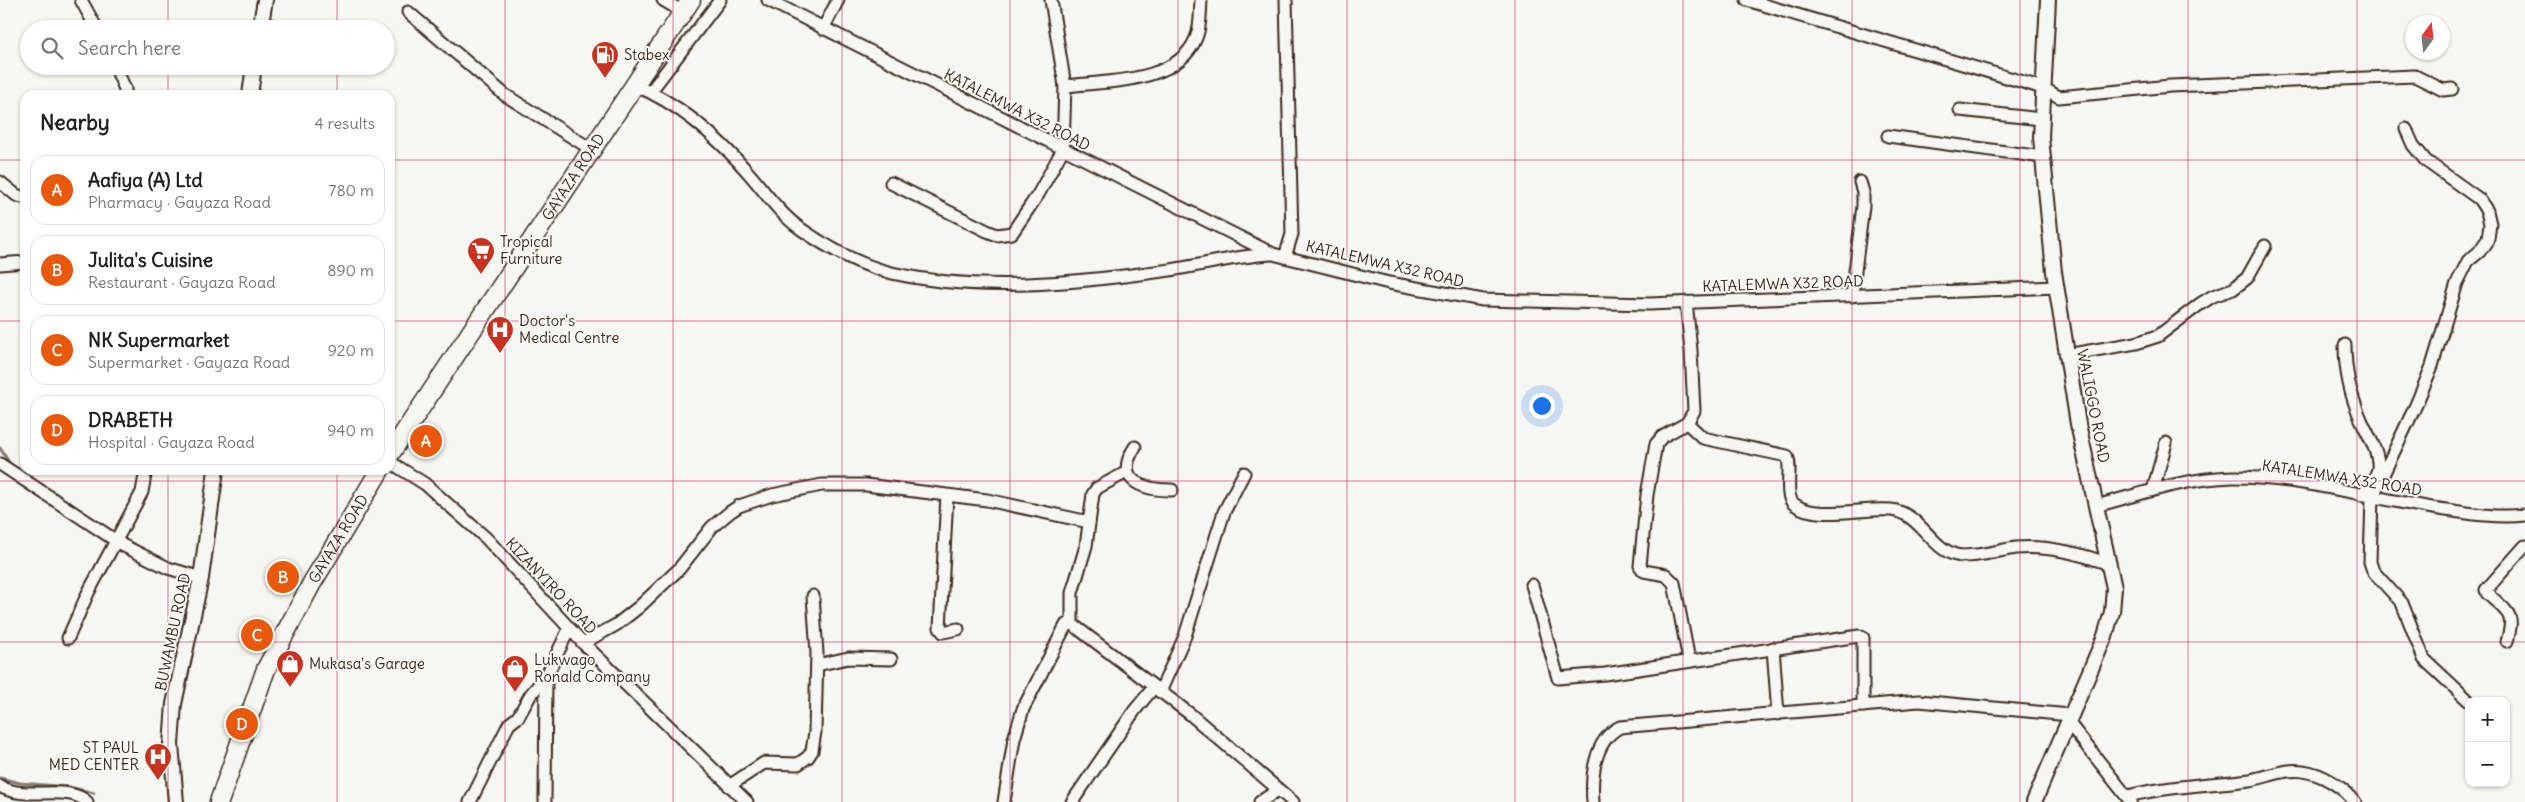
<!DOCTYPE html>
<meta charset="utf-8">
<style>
body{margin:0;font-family:Delius,sans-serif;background:#f2f2f2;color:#222}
.controls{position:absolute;right:15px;bottom:15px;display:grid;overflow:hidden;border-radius:10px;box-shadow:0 1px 4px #0004}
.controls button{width:45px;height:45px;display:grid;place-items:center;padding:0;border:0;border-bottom:1px solid #e0e0e0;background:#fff;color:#222;font:25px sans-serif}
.compass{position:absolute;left:2405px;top:15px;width:45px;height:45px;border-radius:50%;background:#fff;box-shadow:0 1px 4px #0004;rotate:15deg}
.you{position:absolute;left:1541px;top:405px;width:18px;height:18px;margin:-12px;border:4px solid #fff;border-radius:50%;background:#1a73e8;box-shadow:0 0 0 8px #1a73e833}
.badge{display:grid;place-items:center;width:32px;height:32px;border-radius:50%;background:#ea580c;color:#fff;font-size:16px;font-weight:700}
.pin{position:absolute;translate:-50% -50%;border:2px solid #fff;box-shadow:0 1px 5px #0006}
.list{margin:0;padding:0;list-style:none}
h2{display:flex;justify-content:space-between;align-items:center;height:65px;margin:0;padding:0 20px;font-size:21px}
h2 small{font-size:16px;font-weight:400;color:#767676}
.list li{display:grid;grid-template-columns:32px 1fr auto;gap:15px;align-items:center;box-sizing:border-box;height:70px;margin:0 10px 10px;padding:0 10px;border:1px solid #e0e0e0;border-radius:15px}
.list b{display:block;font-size:19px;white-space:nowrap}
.list p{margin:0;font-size:16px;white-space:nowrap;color:#767676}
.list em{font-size:16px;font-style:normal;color:#767676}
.icon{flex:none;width:28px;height:28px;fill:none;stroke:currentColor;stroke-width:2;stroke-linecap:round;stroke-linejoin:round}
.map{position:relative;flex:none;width:2525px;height:802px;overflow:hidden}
.search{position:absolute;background:#fff;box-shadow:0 1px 4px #0004;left:20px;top:20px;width:375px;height:55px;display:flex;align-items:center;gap:12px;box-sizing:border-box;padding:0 18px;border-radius:28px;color:#767676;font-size:19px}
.panel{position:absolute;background:#fff;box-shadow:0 1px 4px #0004;left:20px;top:90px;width:375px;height:385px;border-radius:15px}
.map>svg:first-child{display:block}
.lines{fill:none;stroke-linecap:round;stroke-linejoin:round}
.stream{stroke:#857a71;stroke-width:3}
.minor-casing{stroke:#3b2a1e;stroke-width:15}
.tertiary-casing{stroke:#3b2a1e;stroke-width:18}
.primary-casing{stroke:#3b2a1e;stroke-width:21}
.minor{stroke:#f6f6f2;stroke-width:11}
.tertiary{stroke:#f6f6f2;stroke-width:14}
.primary{stroke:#f6f6f2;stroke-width:18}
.grid{fill:none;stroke:#c2185b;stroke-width:1;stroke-opacity:0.55}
.labels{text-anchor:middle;stroke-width:4;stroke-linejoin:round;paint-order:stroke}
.poi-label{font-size:15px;fill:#3b2a1e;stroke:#f6f6f2;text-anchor:start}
.street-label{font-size:15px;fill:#3b2a1e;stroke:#f6f6f2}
</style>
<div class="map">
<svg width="2525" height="802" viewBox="0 0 2525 802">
<rect width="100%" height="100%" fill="#f6f6f2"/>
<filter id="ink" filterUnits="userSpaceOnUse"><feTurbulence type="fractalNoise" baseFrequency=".02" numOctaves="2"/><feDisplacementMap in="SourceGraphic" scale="10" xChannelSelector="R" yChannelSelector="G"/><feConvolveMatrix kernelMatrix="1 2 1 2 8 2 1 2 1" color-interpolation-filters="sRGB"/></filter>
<g filter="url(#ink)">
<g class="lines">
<g class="stream">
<polyline points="0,448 10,464"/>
<polyline points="0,778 20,783 69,787 94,793"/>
</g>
<defs>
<g id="minor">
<polyline points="81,0 97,29"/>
<polyline points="663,0 683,12"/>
<polyline points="768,0 1273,254 1389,283 1483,300 1649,304 2056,287"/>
<polyline points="1747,0 2043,88 2059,97 2170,86 2415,76 2443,90 2452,89"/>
<polyline points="408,12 505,95 591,149"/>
<polyline points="261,22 282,29"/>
<polyline points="823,29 838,0"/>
<polyline points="115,66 125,89 125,95"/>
<path d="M634,85C681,104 719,138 752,177C767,195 781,215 801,229C828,248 859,265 892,273C980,293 1075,283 1163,271C1200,266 1234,256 1271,254"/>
<path d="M1065,86C1105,81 1178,84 1196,38C1201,27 1200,12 1201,0"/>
<polyline points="651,91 720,0"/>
<polyline points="1960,110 2041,119"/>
<polyline points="2406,129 2413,145 2426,161 2479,199 2487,211 2490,224 2488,239 2479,252 2468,261 2457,283 2432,366 2416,405 2372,498 2370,562 2373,571 2402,603 2424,659 2469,701"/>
<polyline points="1888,136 2043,157"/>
<polyline points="0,182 16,195 25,198"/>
<polyline points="891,183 987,231 997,235 1012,233 1039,193 1063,149 1065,86 1051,0"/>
<polyline points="1285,257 1292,234 1286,0"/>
<polyline points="0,264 25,262"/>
<polyline points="1852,296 1863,206 1863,192 1860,182"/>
<polyline points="1686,302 1691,350 1694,411 1687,423 1662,437 1656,444 1647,495 1640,566 1644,571 1666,575 1674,583 1689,660"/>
<path d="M2345,345C2345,370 2350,394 2360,417C2366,432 2380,452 2378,469C2376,479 2369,487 2362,495"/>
<polyline points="2066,355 2136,343 2158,336 2200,304 2213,296 2233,289 2247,278 2265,246"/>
<path d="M1687,423L1703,438L1787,456C1793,468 1783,496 1794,504C1815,521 1866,507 1891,510C1920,513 1930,548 1956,555C1971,559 2000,550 2016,548C2048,545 2079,553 2109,564"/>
<path d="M1135,447C1113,480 1142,490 1172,490"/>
<polyline points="390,462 425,484 486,538 583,643 747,802"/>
<polyline points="0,464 124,546 168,568 201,578"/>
<polyline points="2153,490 2166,443"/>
<polyline points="947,496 940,628 943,632 958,629"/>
<path d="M2096,506C2141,494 2186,478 2233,477C2305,477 2375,500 2446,510C2472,514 2499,518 2525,515"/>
<polyline points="1532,585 1558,678 1605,674 1859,636 1863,638 1863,706"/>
<polyline points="1072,624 1190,714 1293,802"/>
<polyline points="1072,624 1072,593 1086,546 1093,494 1097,488 1127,472"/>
<polyline points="68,638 88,593 142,492 146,470"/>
<path d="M2507,641C2516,612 2507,613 2487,593L2486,590L2525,546"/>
<polyline points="583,643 616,625 639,607 679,569 712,527 730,512 739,506 772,495 822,485 866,485 987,500 1089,522"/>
<polyline points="1773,648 1778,714"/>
<polyline points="817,665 848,658 891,659"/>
<polyline points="1160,692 1185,636 1224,512 1244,473"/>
<polyline points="2068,722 2131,802"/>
<path d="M0,786C24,802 68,783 87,802"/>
<polyline points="729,786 764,763 798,764 808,757 812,751 815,732 817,653 813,596"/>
<path d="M2128,796C2168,786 2209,785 2250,780C2267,777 2287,768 2303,771C2323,774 2343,787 2355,802"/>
<polyline points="470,802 509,724 518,717 531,694 546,677"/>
<polyline points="545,802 546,677 569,629"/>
<polyline points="1004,802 1014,739 1023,709 1066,625 1072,624"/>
<polyline points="1072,802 1135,710 1154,687"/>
<polyline points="1260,802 1278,790"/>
<path d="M1593,802C1591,776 1594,740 1620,727L1919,701L2070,715"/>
</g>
<g id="tertiary">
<polyline points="260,29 265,0"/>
<polyline points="250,95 254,66"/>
<polyline points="176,802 171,744 174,704 201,578 216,470"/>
<polyline points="2034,802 2105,636 2112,612 2114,588 2078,424 2054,272 2041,137 2048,0"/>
</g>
<g id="primary">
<path id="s1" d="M390,454L691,0"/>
<path id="s2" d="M219,802L266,669L312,583L380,470"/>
</g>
</defs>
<use href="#minor" class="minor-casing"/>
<use href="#tertiary" class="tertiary-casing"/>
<use href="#primary" class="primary-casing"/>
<use href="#minor" class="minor"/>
<use href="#tertiary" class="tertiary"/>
<use href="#primary" class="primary"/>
</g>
</g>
<path class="grid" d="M168,0V29M337,0V29M505,0V802M673,0V802M842,0V802M1010,0V802M1178,0V802M1347,0V802M1515,0V802M1683,0V802M1852,0V802M2020,0V802M2188,0V802M2357,0V802M168,66V95M337,66V95M0,160H25M390,160H2525M0,321H25M390,321H2525M168,470V802M337,470V802M0,481H2525M0,642H2525"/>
<defs>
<symbol id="fuel-pin" viewBox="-11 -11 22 30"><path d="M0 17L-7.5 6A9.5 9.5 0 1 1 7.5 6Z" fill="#c8321e" stroke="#f6f6f2"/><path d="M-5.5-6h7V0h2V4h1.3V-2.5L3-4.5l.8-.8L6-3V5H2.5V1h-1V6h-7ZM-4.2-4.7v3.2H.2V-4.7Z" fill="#fff"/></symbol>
<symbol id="supermarket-pin" viewBox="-11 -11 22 30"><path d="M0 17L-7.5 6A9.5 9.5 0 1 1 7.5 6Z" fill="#c8321e" stroke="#f6f6f2"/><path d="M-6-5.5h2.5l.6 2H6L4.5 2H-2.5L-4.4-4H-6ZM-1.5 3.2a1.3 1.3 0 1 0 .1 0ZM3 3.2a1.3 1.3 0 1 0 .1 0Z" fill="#fff"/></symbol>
<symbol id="hospital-pin" viewBox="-11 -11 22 30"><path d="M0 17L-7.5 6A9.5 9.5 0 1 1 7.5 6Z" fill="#c8321e" stroke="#f6f6f2"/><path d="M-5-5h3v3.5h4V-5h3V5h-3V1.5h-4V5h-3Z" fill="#fff"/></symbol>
<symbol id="shop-pin" viewBox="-11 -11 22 30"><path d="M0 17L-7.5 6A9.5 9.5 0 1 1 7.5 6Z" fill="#c8321e" stroke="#f6f6f2"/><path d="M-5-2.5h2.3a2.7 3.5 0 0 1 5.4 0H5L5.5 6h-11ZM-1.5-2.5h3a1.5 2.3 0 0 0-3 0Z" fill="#fff"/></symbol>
</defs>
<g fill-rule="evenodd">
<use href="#fuel-pin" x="589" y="39" width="32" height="43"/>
<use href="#supermarket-pin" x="465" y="235" width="32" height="43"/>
<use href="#hospital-pin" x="484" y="314" width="32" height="43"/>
<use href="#shop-pin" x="274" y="648" width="32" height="43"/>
<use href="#shop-pin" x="499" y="653" width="32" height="43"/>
<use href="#hospital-pin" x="142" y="741" width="32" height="43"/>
</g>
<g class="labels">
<g class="poi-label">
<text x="624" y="60">Stabex</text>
<text x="500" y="247">Tropical<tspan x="500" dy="17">Furniture</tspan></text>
<text x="519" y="326">Doctor's<tspan x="519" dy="17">Medical Centre</tspan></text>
<text x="534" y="665">Lukwago<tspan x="534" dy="17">Ronald Company</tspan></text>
<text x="309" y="669">Mukasa's Garage</text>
<text x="139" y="753" text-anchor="end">ST PAUL<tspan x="139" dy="17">MED CENTER</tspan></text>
</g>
<g class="street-label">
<text transform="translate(1017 110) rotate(27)" y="5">KATALEMWA X32 ROAD</text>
<text dy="5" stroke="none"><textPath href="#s1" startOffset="332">GAYAZA ROAD</textPath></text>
<text transform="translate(1385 264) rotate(13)" y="5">KATALEMWA X32 ROAD</text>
<text transform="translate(1783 284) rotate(-2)" y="5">KATALEMWA X32 ROAD</text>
<text transform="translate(2093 406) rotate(79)" y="5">WALIGGO ROAD</text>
<text transform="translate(2342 478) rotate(9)" y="5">KATALEMWA X32 ROAD</text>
<text dy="5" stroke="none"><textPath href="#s2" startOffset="290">GAYAZA ROAD</textPath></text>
<text transform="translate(551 586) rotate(47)" y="5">KIZANYIRO ROAD</text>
<text transform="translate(173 632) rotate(-78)" y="5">BUWAMBU ROAD</text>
</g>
</g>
</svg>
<div class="controls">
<button>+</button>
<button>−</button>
</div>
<svg class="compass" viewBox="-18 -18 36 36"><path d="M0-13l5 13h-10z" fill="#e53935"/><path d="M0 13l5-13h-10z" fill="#767676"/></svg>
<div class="you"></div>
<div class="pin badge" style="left:426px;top:441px">A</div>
<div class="pin badge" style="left:283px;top:577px">B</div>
<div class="pin badge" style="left:257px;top:635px">C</div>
<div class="pin badge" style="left:242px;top:724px">D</div>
<div class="search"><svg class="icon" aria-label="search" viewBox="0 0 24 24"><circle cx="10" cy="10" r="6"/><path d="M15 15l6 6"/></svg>Search here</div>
<section class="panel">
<h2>Nearby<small>4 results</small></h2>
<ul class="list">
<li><span class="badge">A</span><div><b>Aafiya (A) Ltd</b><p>Pharmacy · Gayaza Road</p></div><em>780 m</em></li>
<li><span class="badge">B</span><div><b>Julita's Cuisine</b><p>Restaurant · Gayaza Road</p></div><em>890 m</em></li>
<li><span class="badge">C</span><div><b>NK Supermarket</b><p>Supermarket · Gayaza Road</p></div><em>920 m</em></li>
<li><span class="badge">D</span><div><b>DRABETH</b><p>Hospital · Gayaza Road</p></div><em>940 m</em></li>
</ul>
</section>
</div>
